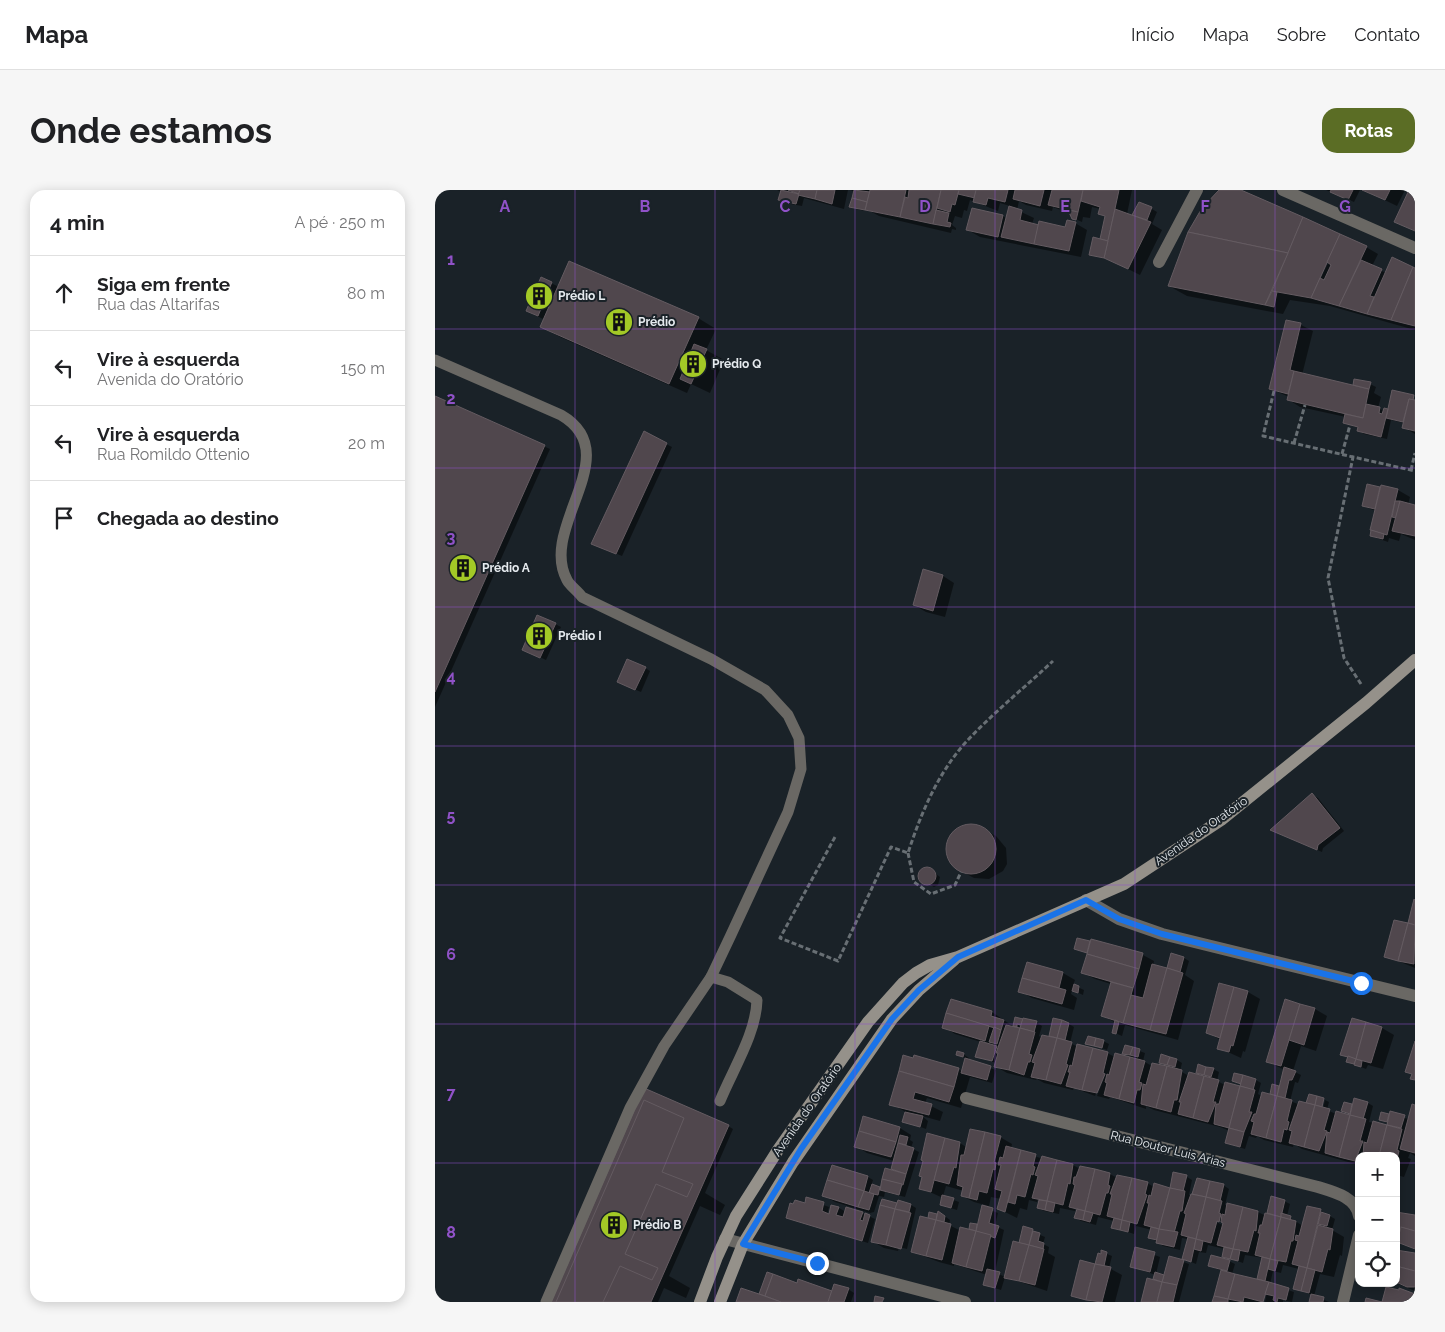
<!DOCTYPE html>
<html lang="pt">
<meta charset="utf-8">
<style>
body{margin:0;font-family:Raleway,sans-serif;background:#f6f6f6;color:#202124}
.controls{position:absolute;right:15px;bottom:15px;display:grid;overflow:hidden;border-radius:10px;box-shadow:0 2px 12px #0003}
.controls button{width:45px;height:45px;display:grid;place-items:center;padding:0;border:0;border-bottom:1px solid #e0e0e0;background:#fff;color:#202124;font:25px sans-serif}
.stop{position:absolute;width:15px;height:15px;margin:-11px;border:4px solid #1a73e8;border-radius:50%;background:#fff}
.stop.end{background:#1a73e8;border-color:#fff;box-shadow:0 1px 5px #0008}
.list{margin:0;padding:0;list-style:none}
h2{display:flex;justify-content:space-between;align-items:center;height:65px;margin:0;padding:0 20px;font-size:21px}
h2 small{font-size:16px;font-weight:400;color:#757577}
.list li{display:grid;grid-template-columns:32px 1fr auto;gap:15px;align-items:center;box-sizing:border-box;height:75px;padding:0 20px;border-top:1px solid #e0e0e0}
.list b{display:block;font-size:19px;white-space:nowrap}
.list p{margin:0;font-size:16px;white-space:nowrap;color:#757577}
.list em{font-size:16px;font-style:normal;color:#757577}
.icon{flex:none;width:28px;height:28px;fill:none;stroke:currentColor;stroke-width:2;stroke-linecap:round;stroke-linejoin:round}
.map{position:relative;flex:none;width:980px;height:1112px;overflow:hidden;border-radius:15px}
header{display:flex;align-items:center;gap:30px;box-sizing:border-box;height:70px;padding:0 25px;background:#fff;border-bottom:1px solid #e0e0e0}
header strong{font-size:24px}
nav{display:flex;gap:28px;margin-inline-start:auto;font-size:18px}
.intro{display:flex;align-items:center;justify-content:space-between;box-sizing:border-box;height:120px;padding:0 30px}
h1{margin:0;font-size:35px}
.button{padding:12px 22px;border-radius:15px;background:#5b6d25;color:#fff;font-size:18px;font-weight:700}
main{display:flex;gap:30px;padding:0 30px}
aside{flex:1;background:#fff;border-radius:15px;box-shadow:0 2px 12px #0003}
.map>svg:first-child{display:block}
.shadow{fill:#0007;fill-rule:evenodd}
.building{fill:#50474d;stroke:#645b61}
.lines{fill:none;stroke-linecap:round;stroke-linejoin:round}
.path{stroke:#686f74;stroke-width:3;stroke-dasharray:5 2.5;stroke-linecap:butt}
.lane{stroke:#6a6864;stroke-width:11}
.street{stroke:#6a6864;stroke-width:12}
.secondary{stroke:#95918a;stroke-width:12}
.route{stroke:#1a73e8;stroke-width:6}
.grid{fill:none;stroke:#9052c8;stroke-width:1;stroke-opacity:0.55}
.labels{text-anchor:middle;stroke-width:4;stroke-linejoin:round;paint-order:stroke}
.poi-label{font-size:12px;font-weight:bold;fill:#e5eaee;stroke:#1a2228;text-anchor:start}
.street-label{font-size:12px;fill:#e5eaee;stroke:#1a2228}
.grid-label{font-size:16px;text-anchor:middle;font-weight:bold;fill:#9052c8;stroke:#1a2228;stroke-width:4;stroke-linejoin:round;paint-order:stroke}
</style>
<header>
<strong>Mapa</strong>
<nav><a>Início</a><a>Mapa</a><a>Sobre</a><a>Contato</a></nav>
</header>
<div class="intro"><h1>Onde estamos</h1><a class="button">Rotas</a></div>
<main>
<aside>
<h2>4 min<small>A pé · 250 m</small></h2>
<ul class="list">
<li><svg class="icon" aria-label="ahead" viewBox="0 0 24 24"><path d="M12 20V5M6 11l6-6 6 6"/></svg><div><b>Siga em frente</b><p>Rua das Altarifas</p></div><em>80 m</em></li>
<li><svg class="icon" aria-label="left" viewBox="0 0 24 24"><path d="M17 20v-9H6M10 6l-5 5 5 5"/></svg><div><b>Vire à esquerda</b><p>Avenida do Oratório</p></div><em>150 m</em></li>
<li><svg class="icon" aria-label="left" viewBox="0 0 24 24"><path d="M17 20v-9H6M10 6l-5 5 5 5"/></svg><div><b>Vire à esquerda</b><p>Rua Romildo Ottenio</p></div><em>20 m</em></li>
<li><svg class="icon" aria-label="arrive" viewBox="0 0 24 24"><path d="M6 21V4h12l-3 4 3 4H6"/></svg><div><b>Chegada ao destino</b></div></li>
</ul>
</aside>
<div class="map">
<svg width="980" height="1112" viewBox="0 0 980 1112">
<rect width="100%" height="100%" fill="#1a2228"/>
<g class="shadow">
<polygon points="342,0 413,0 409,19 369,8 367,16 350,13 345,9 347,2"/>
<polygon points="416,0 697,0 692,24 703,29 699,25 704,13 717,19 722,22 717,34 727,40 705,85 675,70 655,64 666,51 671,27 665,24 666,19 657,17 655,28 648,27 647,32 638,28 636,24 618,17 617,21 591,15 584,11 582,20 599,28 597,34 631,38 640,33 652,40 646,67 545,47 533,40 568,26 572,29 575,16 565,13 563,21 535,10 532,21 529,20 527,28 520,26 517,35 521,38 521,40 517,39 516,43 444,26 426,16 424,18 430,21 421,19 416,16 419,2"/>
<path d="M787,0H803L931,57L943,64L937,76L951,83L980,79V140L895,116L855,110L848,124L752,106L734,96L754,43L776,8ZM891,71H894L883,94L881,93Z"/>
<polygon points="891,0 925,0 919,12"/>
<polygon points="929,0 970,0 962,16"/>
<polygon points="106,88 124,97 263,128 281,139 271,160 289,170 275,203 256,194 252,203 125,147 107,137 110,130 92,121"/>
<polygon points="852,131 866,135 878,141 867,185 924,197 919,194 935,194 941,197 939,203 946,207 943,218 949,221 954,221 958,202 978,207 980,244 968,237 969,233 956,230 952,249 929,244 924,241 924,238 909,233 911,227 865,217 854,210 854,207 836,199"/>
<polygon points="0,208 115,259 0,517"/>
<polygon points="209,243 237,257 187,366 163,356"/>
<polygon points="933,296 963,300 975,307 973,315 980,316 980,350 966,344 964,351 954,348 953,352 936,346 941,321 928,316"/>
<polygon points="508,386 519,393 510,427 491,422 479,415"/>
<polygon points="120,434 126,437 111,470 94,462"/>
<polygon points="210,478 215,481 206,502 189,495"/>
<polygon points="877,605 883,608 909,641 888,658 887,662 842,642"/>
<polygon points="541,636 561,646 571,658 572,674 568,681 554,689 539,688 526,681 515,669 513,654 520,641 527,637"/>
<polygon points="489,679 494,679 505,687 503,695 499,697 486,689 485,685"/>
<polygon points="980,711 980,778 951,766 974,735"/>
<polygon points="643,749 656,753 657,750 708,765 719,771 718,776 738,780 733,778 749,768 754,771 750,785 759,791 743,850 690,835 687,846 678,842 681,833 668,826 676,794 660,789 648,783 653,763 641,758"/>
<polygon points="592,774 628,783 640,790 638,795 649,800 648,805 637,800 636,804 642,808 639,820 597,808 585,801"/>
<polygon points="785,794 813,802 825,809 810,862 808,861 806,868 784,858 786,850 772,843"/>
<path d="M517,810L557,822L579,837L581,829L601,832L607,836L604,846L607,848H621L615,845L634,834L639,837L635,853L643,857L672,863L680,867L697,868L689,863L690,856L710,863L708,871L717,876L735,878L726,872L742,870L747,873L745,881L754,886L771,888L762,882L778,879L784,882L782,891L790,895L815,898L798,891L800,885L821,890L826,893L823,904L827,906H841L836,903L838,895L845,897L850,880L833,872L851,811L880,819L892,826L881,861L866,856L858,881L866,885L863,893L860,892L855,911L887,923L890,910L894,912L892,920L901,924L918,926L908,920L909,914L918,916L933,913L938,916L934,932L960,938L945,929L947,923L974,929L980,916V966L975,963L973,968L976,969L969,987L961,985V966H924V975L867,959L859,954L858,957L829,950L822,946L821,948L814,946L810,959L791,953L795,941L785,937L719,920L711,916V919L675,907L674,909L662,906L671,883H669L660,906L639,898L638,900L609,893L602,889L601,890L572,883L560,876L561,873L542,866L546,852L520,844L509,837ZM584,833L592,838L591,840L584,836Z"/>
<polygon points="918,829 947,838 959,845 948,879 933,875 931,879 918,874 913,871 914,868 907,864"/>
<polygon points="668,851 674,854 672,860 652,853"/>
<polygon points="522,864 528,864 534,868 533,871 561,880 557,893 535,887 526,918 492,908 490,913 508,922 505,931 487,926 493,931 491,939 469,931 471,922 456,914 480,867 527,881 531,868"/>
<polygon points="293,936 298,939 270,1003 290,1015 285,1025 265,1016 234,1086 255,1098 251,1108 229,1098 223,1112 117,1112"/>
<polygon points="465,938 476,945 475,950 478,952 476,958 484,962 470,1007 450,1002 449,1007 444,1006 439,1022 435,1023 400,1012 388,1005 397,976 433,987 438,990 436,996 446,999 459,971 432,963 421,956"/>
<path d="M536,940L565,947L577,954L576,958L608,969L638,975L645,979L675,984L682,988L712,993L719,997L736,999L752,987L757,990L754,1005L756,1006H764L759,1004L788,995L794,999L790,1015L823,1022L831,1026H838L833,1023L849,1011L855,1014L852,1026L868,1036L873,1017L886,1021L900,1029L897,1040L909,1047L907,1066L905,1065L899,1087L885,1084L879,1106L894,1112H875L877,1105L859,1098L864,1079L848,1075L846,1083L838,1081L835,1094L859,1102L857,1112L848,1110V1112H830L832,1102H830L827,1112H779L787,1081L775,1076L794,1071L800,1074L797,1084L828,1091L823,1089L828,1068L810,1065L808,1073L788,1066L790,1059L773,1055L771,1063L764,1062L761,1074L749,1069L753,1049L747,1048L745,1060L728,1056L715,1047L717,1040L701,1036L699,1044L678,1037L679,1031L663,1027L661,1035L646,1031L641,1028L643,1020L640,1019V1021L625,1018L624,1024L609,1021L603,1018L605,1011L603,1009L602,1012L594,1010L592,1020L585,1018L582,1028L564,1019L566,1009L556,1007L554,1016L539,1012L527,1006L529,1001L511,996L508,1006L524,1012L522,1020L512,1017L506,1014L508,1008L486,998L525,953L531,957ZM777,1027L789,1033V1036L776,1029Z"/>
<polygon points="372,1009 394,1017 392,1025 404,1018 411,1022 427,1023 440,1029 433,1053 353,1028 371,1014"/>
<polygon points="447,1010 476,1015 481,1018 472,1059 464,1057 463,1061 449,1058 437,1051"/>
<polygon points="548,1017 563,1023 560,1036 569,1040 560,1082 570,1087 566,1100 550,1095 552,1085 519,1074 519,1076 504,1072 478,1062 495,1024 503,1026 504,1023 507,1024 515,1030 514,1035 526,1041 535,1041 536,1034 543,1036"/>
<polygon points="961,1023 980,1027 980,1060 964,1051 966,1040 961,1038"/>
<polygon points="588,1038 610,1047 608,1054 614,1057 613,1063 620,1067 612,1101 571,1087 584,1054"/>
<polygon points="701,1058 725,1067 721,1084 730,1086 735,1067 754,1074 744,1112 707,1112 721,1085 697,1077"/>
<polygon points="961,1061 980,1066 980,1101 961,1093"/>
<polygon points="667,1062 677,1066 674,1078 687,1085 680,1112 658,1112 637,1105"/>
<polygon points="363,1094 396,1102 413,1099 419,1103 416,1112 302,1112 330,1108 326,1103"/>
</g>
<g class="building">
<polygon points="346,0 364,4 361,14 343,10"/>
<polygon points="353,0 365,0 364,4"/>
<polygon points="365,0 382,0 380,9 363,5"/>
<polygon points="382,0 400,0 397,14 380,9"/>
<polygon points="419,0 435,2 432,12 417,8"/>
<polygon points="435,0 471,0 465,27 430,20"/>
<polygon points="474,0 506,0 498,34 465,27 470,7 473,8"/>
<polygon points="506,0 524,0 520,15 517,14 515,22 502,18"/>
<polygon points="524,0 541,0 540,8 523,4"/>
<polygon points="541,0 573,0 570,12 553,8 551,15 538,12"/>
<polygon points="580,0 609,0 605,16 578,9"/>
<polygon points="617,0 648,0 643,22 613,15"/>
<polygon points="648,0 684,0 673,51 665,49 670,26 663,24 665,17 646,11"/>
<polygon points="784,0 806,0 868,27 853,63 753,42 767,18"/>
<polygon points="896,0 918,0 913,10 895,2"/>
<polygon points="927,0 955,0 950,10"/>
<polygon points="974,0 980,0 980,41 959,32"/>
<polygon points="417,8 432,12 430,20 414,17"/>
<polygon points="704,12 717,17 712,30 697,25"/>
<polygon points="574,16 587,20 585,30 604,35 599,54 566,47"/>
<polygon points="537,18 568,25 563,47 531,40"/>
<polygon points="680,19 716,32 693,79 669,68"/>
<polygon points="501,20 514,23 512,32 516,33 515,37 498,34"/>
<polygon points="633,20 643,22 641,30 637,29"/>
<polygon points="868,27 905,44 876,108 837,101"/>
<polygon points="632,30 641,32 634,61 599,54 604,31 630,37"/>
<polygon points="753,42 853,63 830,115 733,96"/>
<polygon points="905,44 932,56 904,116 876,108 885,88 889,90 896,75 892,72"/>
<polygon points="658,47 673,51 669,68 654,65"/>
<polygon points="957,67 978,77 956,130 932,124"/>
<polygon points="926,70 947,79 935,106 939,107 932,124 904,116"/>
<polygon points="134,71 264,127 234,194 105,137"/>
<polygon points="978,77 980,78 980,136 956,130"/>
<polygon points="106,87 117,92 103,126 91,121"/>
<polygon points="837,101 842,102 839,117 830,115"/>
<polygon points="851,130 866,133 855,180 859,181 853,204 834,199"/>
<polygon points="259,154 272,159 256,194 245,189"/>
<polygon points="859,181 934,199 928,228 852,210"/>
<polygon points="919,189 936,192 934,199 918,195"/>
<polygon points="957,200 979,205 978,210 974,209 968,232 951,228"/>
<polygon points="0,206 110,255 0,502"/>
<polygon points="974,209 980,210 980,241 967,238"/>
<polygon points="931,214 945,217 944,223 947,224 949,218 953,219 946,247 922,241 923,237 908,233 910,224 928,228"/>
<polygon points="209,241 232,253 181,364 156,354"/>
<polygon points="932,294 945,297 940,319 927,316"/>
<polygon points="946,295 963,299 952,345 935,340"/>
<polygon points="960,311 965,311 961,328 957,327"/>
<polygon points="965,311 980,315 980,346 957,341"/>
<polygon points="936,340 949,344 948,349 935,346"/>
<polygon points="488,379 508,385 498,421 478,415"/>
<polygon points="102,425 121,433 105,468 87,460"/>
<polygon points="192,469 211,477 200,500 182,492"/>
<polygon points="877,603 905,638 883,655 882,660 835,640"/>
<circle cx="536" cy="659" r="25"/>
<circle cx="492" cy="686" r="9"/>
<polygon points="979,709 980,710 980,735 973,733"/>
<polygon points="959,730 973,733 963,771 949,767"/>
<polygon points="973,733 980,735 979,774 963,771"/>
<polygon points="642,748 655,751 652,763 639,759"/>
<polygon points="656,749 708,763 704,779 652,764"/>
<polygon points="736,763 749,767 745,782 732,778"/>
<polygon points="652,764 704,779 698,798 646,783"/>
<polygon points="592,772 628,782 624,798 587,788"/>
<polygon points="717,774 732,778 715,840 688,833 696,805 708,808"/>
<polygon points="732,778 748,783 731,844 715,840"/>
<polygon points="587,788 631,800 627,814 583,802"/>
<polygon points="676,792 698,798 688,833 666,826"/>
<polygon points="784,793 799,797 785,848 771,843"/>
<polygon points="639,794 644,796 643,803 637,801"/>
<polygon points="799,797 813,801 798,856 796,855 794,862 782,859"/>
<polygon points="516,809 557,821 556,826 569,830 566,840 511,823"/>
<polygon points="850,809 865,814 846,876 831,872"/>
<polygon points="865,814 880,818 869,855 854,850"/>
<polygon points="511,823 554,836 550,851 507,838"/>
<polygon points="580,827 588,829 586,835 582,834 582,837 578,836"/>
<polygon points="588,828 602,831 599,842 585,838"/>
<polygon points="618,828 627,830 622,848 614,846"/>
<polygon points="917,828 931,832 921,869 905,865"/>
<polygon points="627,830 634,833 630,850 622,848"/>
<polygon points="680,830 684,832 681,844 677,843"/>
<polygon points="931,832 947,837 936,873 921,869"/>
<polygon points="571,835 585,838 574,880 559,877 563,863 561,863"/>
<polygon points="559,837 566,840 562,854 554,852"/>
<polygon points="585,838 600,842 594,864 597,865 595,872 593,872 589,885 574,880"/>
<polygon points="607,845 622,848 611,890 596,887 600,873 597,872"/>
<polygon points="653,846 661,848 659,856 650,854"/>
<polygon points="622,848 637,852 631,874 633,875 626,894 611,890"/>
<polygon points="661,848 669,850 667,858 659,856"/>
<polygon points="545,851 562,856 557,871 540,867"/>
<polygon points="980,851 980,890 975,889 977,884 970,882"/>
<polygon points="642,854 658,858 647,900 631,896 635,882 633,882 635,875 637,876"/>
<polygon points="690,855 698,857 695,865 687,864"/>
<polygon points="698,857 705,859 703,867 695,865"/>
<polygon points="658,858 673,862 668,883 670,884 662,903 647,900"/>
<polygon points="522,861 529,863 528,867 521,865"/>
<polygon points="680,863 695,867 684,909 669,905 672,893 670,892 672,884 674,885"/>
<polygon points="726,864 735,867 732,875 724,873"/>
<polygon points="468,865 478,868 479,865 524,878 519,897 464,881"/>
<polygon points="913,866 921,869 919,874 911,872"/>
<polygon points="695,867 710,871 704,892 707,893 705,900 702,900 699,913 684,909"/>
<polygon points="735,867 742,869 740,877 732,875"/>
<polygon points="530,868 556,876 552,890 526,883"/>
<polygon points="921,869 927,871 926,877 919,875"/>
<polygon points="717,873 732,876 721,918 706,914 708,894 711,895"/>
<polygon points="763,874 771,877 769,885 761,883"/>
<polygon points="732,876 747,880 742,910 739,910 736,922 721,918"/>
<polygon points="771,877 779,878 776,887 769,885"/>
<polygon points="849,877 861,881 857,890 854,890 850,908 842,906"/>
<polygon points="464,881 519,897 514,912 480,902 478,909 497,914 494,925 454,915"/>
<polygon points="754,882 769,886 758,928 743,924 746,912 744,912"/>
<polygon points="799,883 808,885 806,894 797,891"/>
<polygon points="808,885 821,889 818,900 805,896"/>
<polygon points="769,886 784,890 778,912 781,912 773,932 758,928"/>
<polygon points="790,892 805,896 794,938 779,934 781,914 784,914"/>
<polygon points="837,894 844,896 842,906 835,904"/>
<polygon points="805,896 820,900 814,922 817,922 809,942 794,938"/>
<polygon points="209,898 294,935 216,1112 116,1112"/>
<polygon points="827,902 842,906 831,948 816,944 819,932 816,931 819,924 821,924"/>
<polygon points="874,904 882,906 880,915 871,913"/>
<polygon points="842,906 857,910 852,931 854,932 852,940 849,939 846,952 831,948"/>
<polygon points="882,906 889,908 887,917 880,915"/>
<polygon points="919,908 933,912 928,929 915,925"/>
<polygon points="209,910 249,928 227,982 258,994 252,1007 221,994 190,1064 223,1078 217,1090 185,1076 168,1112 121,1112"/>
<polygon points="864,911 880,915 869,957 854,953 857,941 854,940"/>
<polygon points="909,912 917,914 915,924 906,921"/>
<polygon points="977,914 980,915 980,963 965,959"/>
<polygon points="880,915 895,919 889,940 892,941 884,961 869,957"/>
<polygon points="901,921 915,925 904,967 890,963 892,942 895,943"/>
<polygon points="955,921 970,925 966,938 952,935"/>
<polygon points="470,922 488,926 485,937 467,932"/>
<polygon points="946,922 954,924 952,932 944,930"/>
<polygon points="915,925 931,929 925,951 928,951 920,971 904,967"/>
<polygon points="428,926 465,937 461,952 424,941"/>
<polygon points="938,931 952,935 944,966 928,966 929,952 932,953"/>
<polygon points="952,935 967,939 962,960 964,961 962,969 961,966 944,966"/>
<polygon points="794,938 809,942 805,957 790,953"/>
<polygon points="535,939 550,942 534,1008 526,1006 528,997 522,995 526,965 529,965"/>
<polygon points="424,941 461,952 456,967 419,957"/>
<polygon points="550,942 566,946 559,972 561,973 560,980 558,979 552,1003 544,1001 542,1010 534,1008"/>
<polygon points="492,943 510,948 496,1002 484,999 487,987 484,986 488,971 486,970"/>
<polygon points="465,945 473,947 471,955 463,953"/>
<polygon points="510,948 525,952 521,978 519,977 514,994 499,990"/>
<polygon points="463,953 479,958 471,984 456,979"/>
<polygon points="571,956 586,960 570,1022 562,1019 567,1001 560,999 566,975 563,975 565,967 568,968"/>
<polygon points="586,960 601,964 598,976 600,977 598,985 596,984 590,1007 582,1005 580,1014 573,1012"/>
<polygon points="607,966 622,970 612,1011 597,1008 603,986 600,985"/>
<polygon points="622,970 638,974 635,994 633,993 628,1015 612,1011"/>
<polygon points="397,975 433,986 429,1001 392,990"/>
<polygon points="645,976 660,979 650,1021 634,1017 640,995 638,994 639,987 641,987"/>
<polygon points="450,978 471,984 468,995 447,989"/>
<polygon points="660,979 675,983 673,995 675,996 673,1003 671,1003 665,1025 650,1021"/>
<polygon points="738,982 752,985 748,1001 735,998"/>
<polygon points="682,985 697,988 687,1030 672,1026 677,1004 675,1004"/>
<polygon points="697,988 713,992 710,1004 712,1005 702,1034 687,1030"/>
<polygon points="762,988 775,991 771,1007 757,1004"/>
<polygon points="447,989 467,994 464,1005 445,1000"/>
<polygon points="392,990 429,1001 423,1017 387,1006"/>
<polygon points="775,991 789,994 785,1011 771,1007"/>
<polygon points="719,993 735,998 724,1039 709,1035 714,1013 712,1013 714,1005 716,1006"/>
<polygon points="437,994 445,997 443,1005 434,1003"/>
<polygon points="735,998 750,1001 747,1021 745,1021 739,1043 724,1039"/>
<polygon points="429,1001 439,1004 434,1020 423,1017"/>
<polygon points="756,1004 771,1007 761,1049 746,1045 751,1024 749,1023"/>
<polygon points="507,1005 519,1008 516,1018 505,1015"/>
<polygon points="836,1006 850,1010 846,1027 832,1023"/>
<polygon points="371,1007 389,1012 387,1021 394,1024 396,1015 404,1017 401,1025 408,1027 411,1017 428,1022 425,1030 428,1031 430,1023 435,1025 427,1051 351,1028 355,1013 358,1014 360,1010 370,1013"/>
<polygon points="771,1007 787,1011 784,1023 786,1024 784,1032 782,1031 776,1053 761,1049"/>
<polygon points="447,1009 462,1013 460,1019 445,1015"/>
<polygon points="463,1010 476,1014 474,1022 460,1019"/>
<polygon points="604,1010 612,1011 610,1020 602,1018"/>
<polygon points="612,1011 620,1013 618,1022 610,1020"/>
<polygon points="792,1013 808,1017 798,1059 782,1055 788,1033 786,1032 787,1024 790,1025"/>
<polygon points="445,1015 460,1019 451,1055 436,1052"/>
<polygon points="547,1015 558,1018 554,1033 564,1036 560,1048 541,1041"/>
<polygon points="872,1016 886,1019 872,1078 857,1074 863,1051 860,1050 861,1045 864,1046"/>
<polygon points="808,1017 823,1021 821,1041 819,1040 813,1062 798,1059"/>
<polygon points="460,1019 476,1023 466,1059 451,1055"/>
<polygon points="642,1019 650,1021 648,1030 639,1028"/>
<polygon points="503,1021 510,1026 509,1032 501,1030"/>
<polygon points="650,1021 658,1023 655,1032 648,1030"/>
<polygon points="494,1022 502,1024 501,1030 493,1028"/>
<polygon points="886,1022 895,1025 892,1036 883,1034"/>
<polygon points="961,1022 980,1025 980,1041 961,1036"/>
<polygon points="830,1023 846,1027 835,1069 820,1065 825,1043 823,1043 825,1035 827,1035"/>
<polygon points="846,1023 856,1026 855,1030 846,1027"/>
<polygon points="485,1026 501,1030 491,1066 476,1062"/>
<polygon points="846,1027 861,1031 858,1051 856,1051 851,1072 835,1069"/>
<polygon points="679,1028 687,1030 685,1040 676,1038"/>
<polygon points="501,1030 516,1034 507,1070 491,1066"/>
<polygon points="687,1030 695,1032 693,1042 685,1040"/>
<polygon points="535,1033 542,1034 541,1041 534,1039"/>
<polygon points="883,1035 898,1039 895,1060 893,1059 887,1082 872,1078"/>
<polygon points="588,1036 598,1039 594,1055 584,1053"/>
<polygon points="525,1037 541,1041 531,1077 517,1073"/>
<polygon points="716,1037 724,1039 722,1050 713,1048"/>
<polygon points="966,1037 980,1041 980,1059 962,1052"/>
<polygon points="724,1039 743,1042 739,1057 721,1053"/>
<polygon points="541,1041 556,1045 547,1081 531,1077"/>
<polygon points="598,1041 605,1043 603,1051 609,1053 608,1059 594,1055"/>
<polygon points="753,1047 761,1049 756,1072 747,1069"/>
<polygon points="761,1049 768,1051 766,1061 759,1059"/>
<polygon points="578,1051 594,1055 584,1091 569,1088"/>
<polygon points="594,1055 609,1059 600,1095 584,1091"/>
<polygon points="700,1057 720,1062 715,1082 695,1077"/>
<polygon points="789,1057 798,1059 795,1069 787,1067"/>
<polygon points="798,1059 805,1060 803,1071 795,1069"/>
<polygon points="666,1060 672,1062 669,1076 660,1074 663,1063 666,1064"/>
<polygon points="961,1060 980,1063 980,1081 961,1076"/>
<polygon points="776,1065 795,1070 792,1081 773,1076"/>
<polygon points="734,1066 749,1070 742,1095 727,1092"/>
<polygon points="827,1067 835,1069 830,1091 822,1089"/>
<polygon points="835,1069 843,1071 840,1081 833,1079"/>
<polygon points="645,1070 660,1074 651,1110 636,1106"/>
<polygon points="660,1074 676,1077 667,1112 651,1110"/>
<polygon points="864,1076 872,1078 866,1101 858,1099"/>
<polygon points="961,1076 980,1081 980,1097 972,1097 961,1092"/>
<polygon points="872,1078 880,1080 874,1103 866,1101"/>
<polygon points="552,1079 565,1082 560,1098 548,1095"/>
<polygon points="786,1080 800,1084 793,1109 779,1106"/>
<polygon points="332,1082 338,1084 330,1106 324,1104"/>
<polygon points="720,1082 729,1085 727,1092 718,1089"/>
<polygon points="338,1084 362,1093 363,1089 397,1101 393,1112 346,1112 330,1106"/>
<polygon points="800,1084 834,1092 828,1112 809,1107 808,1112 793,1109"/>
<polygon points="712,1088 727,1092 722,1112 706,1112"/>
<polygon points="727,1092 742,1095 738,1112 722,1112"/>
<polygon points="834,1092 854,1098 851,1110 843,1108 842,1112 838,1110 839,1106 830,1104"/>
<polygon points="399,1094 414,1098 409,1112 393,1112"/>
<polygon points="951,1097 964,1100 964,1098 980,1104 980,1112 947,1112"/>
<polygon points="306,1098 324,1104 346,1112 301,1112"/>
<polygon points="876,1104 889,1107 888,1112 874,1112"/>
<polygon points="440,1106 449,1108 447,1112 439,1112"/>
<polygon points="779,1106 793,1109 793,1112 777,1112"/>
<polygon points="931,1108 947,1112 930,1112"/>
</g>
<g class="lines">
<g class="path">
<polyline points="839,201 828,246 918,267"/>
<polyline points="859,253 870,215"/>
<polyline points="907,264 915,235"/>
<polyline points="976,280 980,263"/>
<polyline points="926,494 909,468 893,388 918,267 980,281"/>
<path d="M400,647L345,748L403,771L456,657L473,663C486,623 503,583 531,552C558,523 589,498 618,471"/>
<polyline points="473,663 479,692 496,704 520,695 526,682"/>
</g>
<g class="lane">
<path d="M0,170L126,225C193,264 103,337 132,390C135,396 143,401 147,407L276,469L330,500L353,525L364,548L366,579L353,622L295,747L276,787L229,856L195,918L111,1112"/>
<path d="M276,787L293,792L322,810C321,844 298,879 285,911"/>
</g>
<g class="street">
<polyline points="848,0 980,58"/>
<polyline points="724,72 762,0"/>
<polyline points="651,710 684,729 727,744 980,806"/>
<path d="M531,908L883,997C899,1002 921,1007 924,1026"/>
<polyline points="290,1049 530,1112"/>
<polyline points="908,1112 924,1045"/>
</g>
<g class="secondary">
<polyline points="265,1112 282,1067 301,1026 343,960 433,832 468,793 481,783 495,775 523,767 689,694 786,630 931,513 980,470"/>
<polyline points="285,1112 308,1054 358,972 457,829 484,800 519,770"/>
</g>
</g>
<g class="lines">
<polyline class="route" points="382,1073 308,1054 366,959 457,829 484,800 523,767 651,710 684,729 727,744 926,793"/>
</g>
<path class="grid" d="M140,0V1112M280,0V1112M420,0V1112M560,0V1112M700,0V1112M840,0V1112M0,139H980M0,278H980M0,417H980M0,556H980M0,695H980M0,834H980M0,973H924M961,973H980"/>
<defs>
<symbol id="building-disc" viewBox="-11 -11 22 22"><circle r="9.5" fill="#a3c926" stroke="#1a2228"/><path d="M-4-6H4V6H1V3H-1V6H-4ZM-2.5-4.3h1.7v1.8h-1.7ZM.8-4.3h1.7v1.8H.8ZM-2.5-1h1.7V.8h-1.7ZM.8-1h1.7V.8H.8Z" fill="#111"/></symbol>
</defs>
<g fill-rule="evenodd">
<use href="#building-disc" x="88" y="90" width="32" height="32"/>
<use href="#building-disc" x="168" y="116" width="32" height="32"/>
<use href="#building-disc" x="242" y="158" width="32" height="32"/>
<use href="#building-disc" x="12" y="362" width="32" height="32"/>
<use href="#building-disc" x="88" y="430" width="32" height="32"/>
<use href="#building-disc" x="163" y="1019" width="32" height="32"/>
</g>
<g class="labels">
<g class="poi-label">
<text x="123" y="110">Prédio L</text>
<text x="203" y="136">Prédio</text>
<text x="277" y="178">Prédio Q</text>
<text x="47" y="382">Prédio A</text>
<text x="123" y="450">Prédio I</text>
<text x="198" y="1039">Prédio B</text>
</g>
<g class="street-label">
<text transform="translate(766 641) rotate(-35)" y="4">Avenida do Oratório</text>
<text transform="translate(372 920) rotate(-55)" y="4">Avenida do Oratório</text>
<text transform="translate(733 959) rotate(14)" y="4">Rua Doutor Luis Arias</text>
</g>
</g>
<g class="grid-label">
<text x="70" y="22">A</text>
<text x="210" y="22">B</text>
<text x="350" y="22">C</text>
<text x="490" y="22">D</text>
<text x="630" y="22">E</text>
<text x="770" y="22">F</text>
<text x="910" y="22">G</text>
<text x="16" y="75">1</text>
<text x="16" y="214">2</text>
<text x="16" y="353">3</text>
<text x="16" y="492">4</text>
<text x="16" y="631">5</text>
<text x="16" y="770">6</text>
<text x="16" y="909">7</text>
<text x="16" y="1048">8</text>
</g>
</svg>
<div class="controls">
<button>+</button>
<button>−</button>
<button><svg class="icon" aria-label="locate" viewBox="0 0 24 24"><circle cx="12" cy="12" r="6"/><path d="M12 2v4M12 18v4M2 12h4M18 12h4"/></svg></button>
</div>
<div class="stop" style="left:926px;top:793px"></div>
<div class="stop end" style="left:382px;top:1073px"></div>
</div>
</main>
